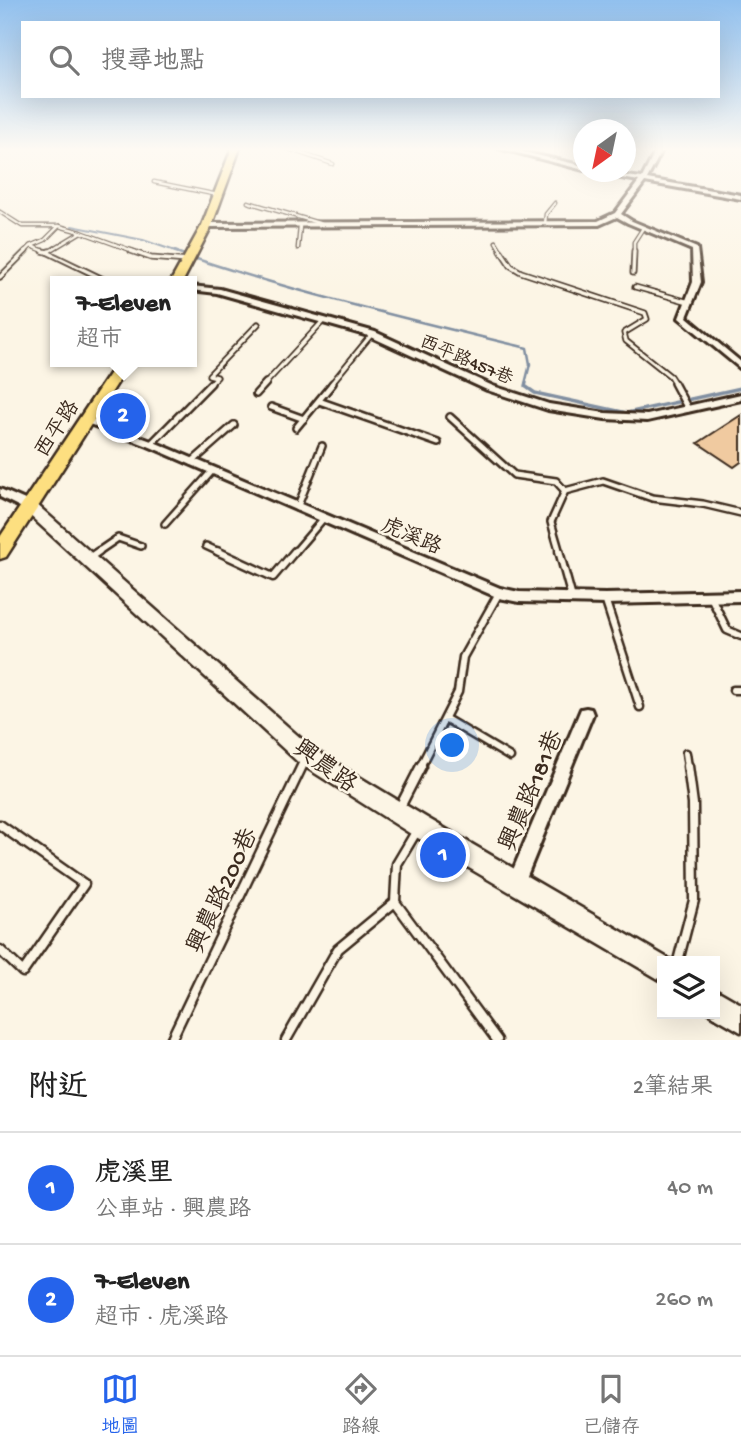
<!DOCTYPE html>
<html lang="zh-TW">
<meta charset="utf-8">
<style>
body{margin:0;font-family:"Gochi Hand","LXGW WenKai TC",sans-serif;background:#f2f2f2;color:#222}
.controls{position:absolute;right:21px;bottom:21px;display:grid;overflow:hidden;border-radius:0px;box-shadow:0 7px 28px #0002}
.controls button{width:63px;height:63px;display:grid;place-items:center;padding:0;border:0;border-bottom:2px solid #e0e0e0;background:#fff;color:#222;font:35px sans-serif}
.compass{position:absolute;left:573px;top:119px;width:63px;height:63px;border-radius:50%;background:#fff;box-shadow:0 7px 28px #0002;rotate:213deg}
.you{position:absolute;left:453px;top:746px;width:24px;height:24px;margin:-18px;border:5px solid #fff;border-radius:50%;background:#1a73e8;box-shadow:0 0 0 10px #1a73e833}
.badge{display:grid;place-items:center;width:46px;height:46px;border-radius:50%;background:#2563eb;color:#fff;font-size:23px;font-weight:700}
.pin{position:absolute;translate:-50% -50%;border:4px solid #fff;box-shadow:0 2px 7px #0006}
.popup{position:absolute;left:50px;top:276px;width:147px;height:91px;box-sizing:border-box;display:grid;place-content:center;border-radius:0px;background:#fff;filter:drop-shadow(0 2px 5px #0005);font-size:23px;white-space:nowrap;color:#767676}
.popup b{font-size:26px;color:#222}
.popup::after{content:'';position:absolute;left:50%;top:100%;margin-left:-14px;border:14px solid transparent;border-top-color:#fff}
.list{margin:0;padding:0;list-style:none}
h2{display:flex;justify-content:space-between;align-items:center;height:91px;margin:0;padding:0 28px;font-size:30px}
h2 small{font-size:23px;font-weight:400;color:#767676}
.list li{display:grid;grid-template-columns:46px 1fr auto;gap:21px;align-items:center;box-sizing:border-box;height:112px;padding:0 28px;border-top:2px solid #e0e0e0}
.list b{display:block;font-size:26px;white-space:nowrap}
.list p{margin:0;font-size:23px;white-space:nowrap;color:#767676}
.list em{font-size:23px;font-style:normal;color:#767676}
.icon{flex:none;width:38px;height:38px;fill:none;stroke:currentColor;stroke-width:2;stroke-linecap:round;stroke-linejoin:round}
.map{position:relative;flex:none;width:741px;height:1040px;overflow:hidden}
.search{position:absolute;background:#fff;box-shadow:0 7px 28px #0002;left:21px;right:21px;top:21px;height:77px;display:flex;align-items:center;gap:18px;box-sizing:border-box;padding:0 24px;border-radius:0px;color:#767676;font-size:26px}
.sheet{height:315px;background:#fff}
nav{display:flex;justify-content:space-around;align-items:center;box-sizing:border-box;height:98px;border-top:2px solid #e0e0e0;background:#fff;font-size:19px;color:#767676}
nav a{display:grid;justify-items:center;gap:4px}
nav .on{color:#2563eb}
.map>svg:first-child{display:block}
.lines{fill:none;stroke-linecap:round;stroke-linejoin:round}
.stream-far2{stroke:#818fa1;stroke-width:2}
.stream-far1{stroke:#818fa1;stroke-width:2.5}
.stream{stroke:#818fa1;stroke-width:3.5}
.building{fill:#f0caa0;stroke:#3b2a1e;stroke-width:2}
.lane-far4-casing{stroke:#3b2a1e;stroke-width:5}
.lane-far3-casing{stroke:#3b2a1e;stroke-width:7}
.lane-far2-casing{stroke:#3b2a1e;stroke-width:10}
.lane-far1-casing{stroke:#3b2a1e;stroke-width:11}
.lane-casing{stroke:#3b2a1e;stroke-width:13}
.street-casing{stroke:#3b2a1e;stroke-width:6}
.secondary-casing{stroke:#3b2a1e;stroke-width:5}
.primary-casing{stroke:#3b2a1e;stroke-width:5}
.lane-far4{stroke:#fcf5e5;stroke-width:2.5}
.lane-far3{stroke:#fcf5e5;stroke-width:3.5}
.lane-far2{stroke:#fcf5e5;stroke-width:5}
.lane-far1{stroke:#fcf5e5;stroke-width:6}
.lane{stroke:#fcf5e5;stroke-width:8}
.street{fill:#fcf5e5;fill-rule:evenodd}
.secondary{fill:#fcf5e5;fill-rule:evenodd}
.primary{fill:#fddf80;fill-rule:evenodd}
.labels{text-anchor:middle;stroke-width:5;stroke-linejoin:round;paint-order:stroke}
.far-street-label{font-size:18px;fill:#3b2a1e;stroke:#fcf5e5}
.street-label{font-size:21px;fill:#3b2a1e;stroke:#fcf5e5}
.near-street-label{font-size:24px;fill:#3b2a1e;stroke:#fcf5e5}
</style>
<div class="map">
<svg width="741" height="1040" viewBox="0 0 741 1040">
<rect width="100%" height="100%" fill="#fcf5e5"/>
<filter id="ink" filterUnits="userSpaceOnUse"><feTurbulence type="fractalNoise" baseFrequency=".0143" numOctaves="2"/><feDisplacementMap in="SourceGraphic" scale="14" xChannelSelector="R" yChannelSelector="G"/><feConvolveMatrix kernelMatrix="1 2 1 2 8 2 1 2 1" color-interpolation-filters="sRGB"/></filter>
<g filter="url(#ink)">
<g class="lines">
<polyline class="stream-far2" points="72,226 143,240 178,252"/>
<path class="stream-far1" d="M173,251C289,291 407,319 527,348L530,364L525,384"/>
<polyline class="stream" points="526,383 525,386 535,393 627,413 741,388"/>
</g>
<polygon class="building" points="741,415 741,462 734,467 698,443"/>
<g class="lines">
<defs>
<g id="lane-far4">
<polyline points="285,148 333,164"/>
<polyline points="154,182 218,195"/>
<polyline points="248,202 322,224"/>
<polyline points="0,212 22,226 59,226 81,232"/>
<polyline points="545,224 546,214 555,203"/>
<polyline points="496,242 502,252"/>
<polyline points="298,248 300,226"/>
<polyline points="25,252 31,246"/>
<polyline points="47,252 31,246 45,240 59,226"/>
<polyline points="48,252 81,232 136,252"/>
<polyline points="634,252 634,242 643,228"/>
</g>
<g id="lane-far3">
<polyline points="43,251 47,252"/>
<polyline points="49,251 47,252 107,281"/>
<polyline points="131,251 151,258 188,261"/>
<polyline points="501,251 511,266 521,272 645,313 647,319 624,333 626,341 670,376 675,384"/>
<polyline points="633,273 634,251"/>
<polyline points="0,277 26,251"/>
<polyline points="635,287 689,302"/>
<polyline points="210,384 217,377 209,375 258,324"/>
<polyline points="265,384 324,320"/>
<polyline points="331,384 372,334"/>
</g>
<g id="lane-far2">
<polyline points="674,383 688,409"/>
<polyline points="256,394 266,383"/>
<polyline points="319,401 438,443"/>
<polyline points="271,407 304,419"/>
<polyline points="450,417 514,475 556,481 565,491"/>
<polyline points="296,428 333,383"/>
<polyline points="151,444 211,383"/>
<polyline points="192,462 234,425"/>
<polyline points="297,508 322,446"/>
<polyline points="165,524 212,471"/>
<polyline points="206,546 221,553"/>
<polyline points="96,553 118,538 141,546"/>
<polyline points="294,553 323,519"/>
<polyline points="560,553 551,522 565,491 603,481 652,498 703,504 741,513"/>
</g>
<g id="lane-far1">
<polyline points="217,551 273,577 295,551"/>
<polyline points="559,551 572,598"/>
<polyline points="89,558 99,551"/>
<polyline points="711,597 727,630 741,636"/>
<polyline points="605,599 640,707"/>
<polyline points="733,690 741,690"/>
<polyline points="446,719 510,757"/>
<polyline points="686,753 688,767"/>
<polyline points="301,767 305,759"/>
<polyline points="420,767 458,692 463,657 499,593"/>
</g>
<g id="lane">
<polyline points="400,807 421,766"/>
<polyline points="0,825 84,884 23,972 0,950"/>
<polyline points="416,832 397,864 395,902 497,1040"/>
<polyline points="678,961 694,900 693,804 688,766"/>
<polyline points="171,1040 302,766"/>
<polyline points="286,1040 338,949 395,902"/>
</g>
<g id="street">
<polygon points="498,148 506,148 584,166 584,170"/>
<polygon points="657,148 663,148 647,179 741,195 741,199 645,182 621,214 632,221 697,248 701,282 687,317 741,362 741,369 679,318 693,282 692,250 628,223 617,217 599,225 207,227 204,225 207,223 598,221 615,213 639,181 598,174 596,172 642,178"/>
<polygon points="191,286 220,289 375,332 493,386 549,404 605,413 647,415 741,394 741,400 647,421 605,419 548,410 487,390 369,336 217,293 191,290"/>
<polygon points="87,417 154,442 500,588 519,592 605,594 741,591 741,601 605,604 519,602 499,598 148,446 84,422 82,420 84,418"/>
<polygon points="0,489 34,504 35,507 34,510 26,510 0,497"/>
<polygon points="586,708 591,709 593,714 522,888 516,890 510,888 508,882 581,709"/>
</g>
<g id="secondary">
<polygon points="30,501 35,503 313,749 427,818 671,960 662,961 662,981 411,834 299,763 25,511 22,507"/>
<polygon points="715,989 741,1004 741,1032 710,1014 715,1014"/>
</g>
<g id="primary">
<polygon points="232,148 240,148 212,225 183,281 171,281 202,225"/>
<polygon points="117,362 131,362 6,557 0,559 0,537"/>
</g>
</defs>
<use href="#lane-far4" class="lane-far4-casing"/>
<use href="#lane-far3" class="lane-far3-casing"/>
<use href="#lane-far2" class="lane-far2-casing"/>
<use href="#lane-far1" class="lane-far1-casing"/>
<use href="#lane" class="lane-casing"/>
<use href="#street" class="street-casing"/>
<use href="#secondary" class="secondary-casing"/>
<use href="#primary" class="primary-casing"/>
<use href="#lane-far4" class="lane-far4"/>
<use href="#lane-far3" class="lane-far3"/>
<use href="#lane-far2" class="lane-far2"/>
<use href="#lane-far1" class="lane-far1"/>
<use href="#lane" class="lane"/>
<use href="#street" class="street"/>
<use href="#secondary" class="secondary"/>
<use href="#primary" class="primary"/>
</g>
</g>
<linearGradient id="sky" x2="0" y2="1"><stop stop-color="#91c0ee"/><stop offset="0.51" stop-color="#fefaf3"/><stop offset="1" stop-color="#fefaf3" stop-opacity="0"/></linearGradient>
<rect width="741" height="293" fill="url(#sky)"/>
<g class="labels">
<g class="far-street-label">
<text transform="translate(467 359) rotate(23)" y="6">西平路457巷</text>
</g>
<g class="street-label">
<text transform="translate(56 428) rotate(-57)" y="7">西平路</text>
<text transform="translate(412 535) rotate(23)" y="7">虎溪路</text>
</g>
<g class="near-street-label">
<text transform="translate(326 765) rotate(36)" y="8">興農路</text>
<text transform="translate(530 790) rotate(-67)" y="8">興農路181巷</text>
<text transform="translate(221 890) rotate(-65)" y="8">興農路200巷</text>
</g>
</g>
</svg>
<div class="controls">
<button><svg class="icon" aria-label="layers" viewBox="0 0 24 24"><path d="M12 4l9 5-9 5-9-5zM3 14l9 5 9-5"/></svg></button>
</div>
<svg class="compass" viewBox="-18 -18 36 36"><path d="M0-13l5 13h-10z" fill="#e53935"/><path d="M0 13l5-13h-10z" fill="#767676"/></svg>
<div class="you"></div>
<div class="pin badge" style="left:443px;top:855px">1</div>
<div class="pin badge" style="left:123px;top:416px">2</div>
<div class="popup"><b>7-Eleven</b>超市</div>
<div class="search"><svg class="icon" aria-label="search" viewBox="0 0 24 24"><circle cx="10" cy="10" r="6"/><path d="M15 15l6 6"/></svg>搜尋地點</div>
</div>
<section class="sheet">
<h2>附近<small>2筆結果</small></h2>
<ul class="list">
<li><span class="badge">1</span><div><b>虎溪里</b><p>公車站 · 興農路</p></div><em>40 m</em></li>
<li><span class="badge">2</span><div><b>7-Eleven</b><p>超市 · 虎溪路</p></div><em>260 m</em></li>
</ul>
</section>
<nav>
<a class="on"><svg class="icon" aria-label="map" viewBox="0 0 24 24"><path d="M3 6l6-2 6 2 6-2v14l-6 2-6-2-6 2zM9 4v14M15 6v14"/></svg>地圖</a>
<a><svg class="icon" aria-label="directions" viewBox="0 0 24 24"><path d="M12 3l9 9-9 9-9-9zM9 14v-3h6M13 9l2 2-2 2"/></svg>路線</a>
<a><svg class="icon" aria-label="saved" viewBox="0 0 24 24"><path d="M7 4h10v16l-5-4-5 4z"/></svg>已儲存</a>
</nav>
